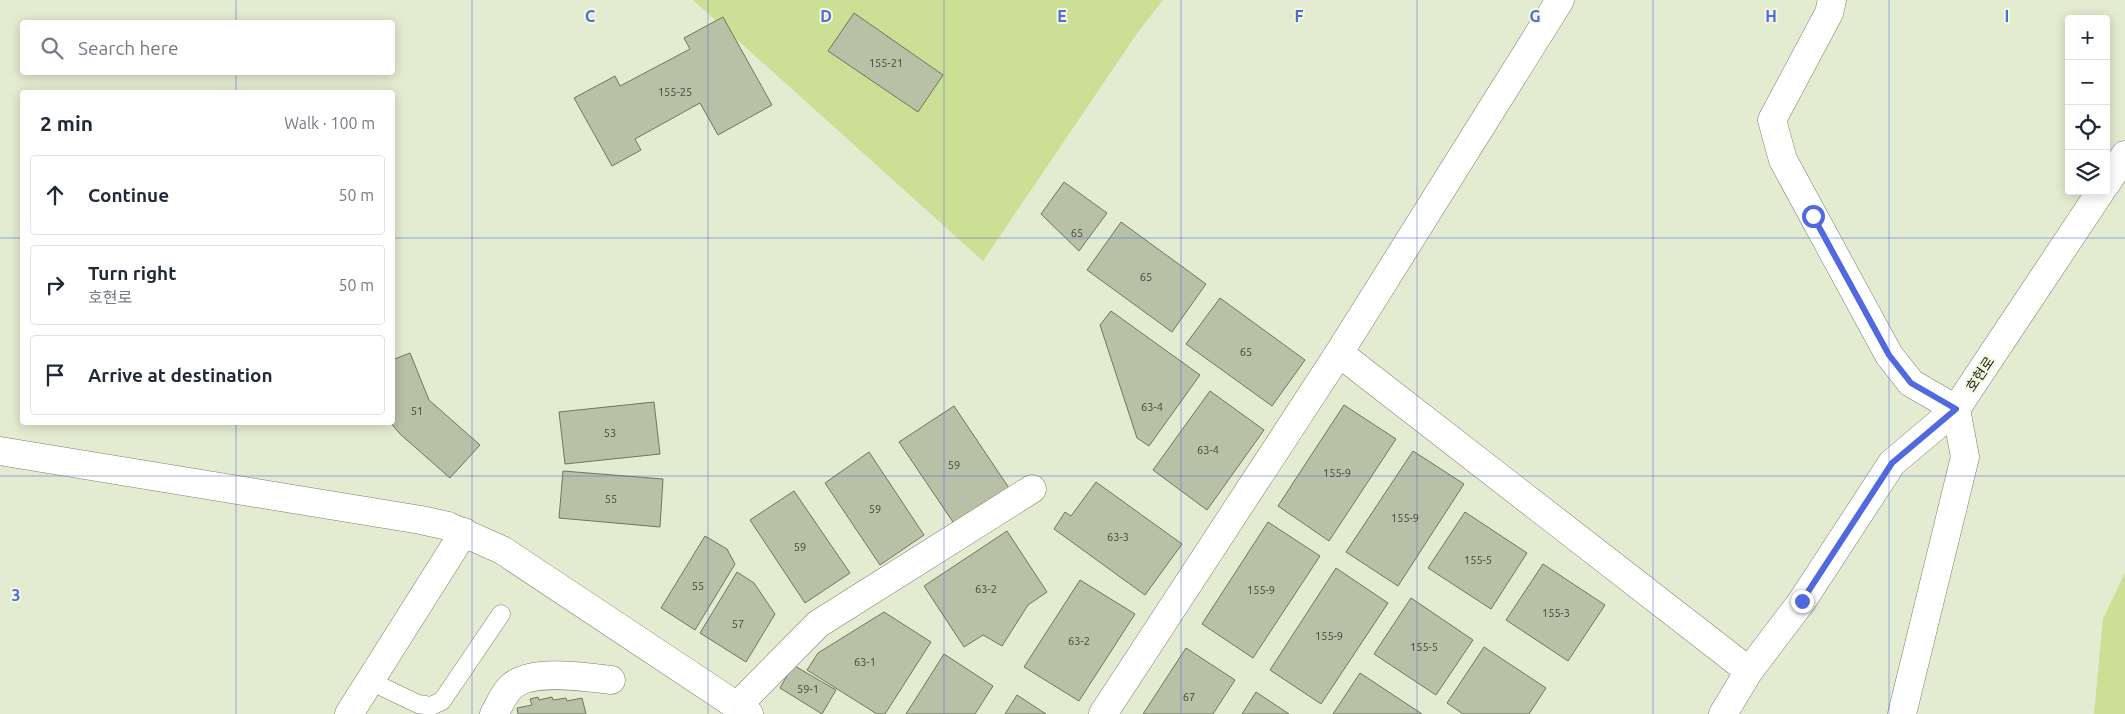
<!DOCTYPE html>
<meta charset="utf-8">
<style>
body{margin:0;font-family:Ubuntu,"Noto Sans KR",sans-serif;background:#f6f6f7;color:#1f2937}
.controls{position:absolute;right:15px;top:15px;display:grid;overflow:hidden;border-radius:5px;box-shadow:0 2px 12px #0003}
.controls button{width:45px;height:45px;display:grid;place-items:center;padding:0;border:0;border-bottom:1px solid #e0e1e3;background:#fff;color:#1f2937;font:25px sans-serif}
.stop{position:absolute;width:15px;height:15px;margin:-11px;border:4px solid #5069de;border-radius:50%;background:#fff}
.stop.end{background:#5069de;border-color:#fff;box-shadow:0 1px 5px #0008}
.list{margin:0;padding:0;list-style:none}
h2{display:flex;justify-content:space-between;align-items:center;height:65px;margin:0;padding:0 20px;font-size:21px}
h2 small{font-size:16px;font-weight:400;color:#747a83}
.list li{display:grid;grid-template-columns:32px 1fr auto;gap:15px;align-items:center;box-sizing:border-box;height:80px;margin:0 10px 10px;padding:0 10px;border:1px solid #e0e1e3;border-radius:5px}
.list b{display:block;font-size:19px;white-space:nowrap}
.list p{margin:0;font-size:16px;white-space:nowrap;color:#747a83}
.list em{font-size:16px;font-style:normal;color:#747a83}
.icon{flex:none;width:28px;height:28px;fill:none;stroke:currentColor;stroke-width:2;stroke-linecap:round;stroke-linejoin:round}
.map{position:relative;flex:none;width:2125px;height:714px;overflow:hidden}
.search{position:absolute;background:#fff;box-shadow:0 2px 12px #0003;left:20px;top:20px;width:375px;height:55px;display:flex;align-items:center;gap:12px;box-sizing:border-box;padding:0 18px;border-radius:5px;color:#747a83;font-size:19px}
.panel{position:absolute;background:#fff;box-shadow:0 2px 12px #0003;left:20px;top:90px;width:375px;height:335px;border-radius:5px}
.map>svg:first-child{display:block}
.green{fill:#cbdf95}
.building{fill:#b8c0a6;stroke:#6f765e}
.lines{fill:none;stroke-linecap:round;stroke-linejoin:round}
.service-casing{stroke:#7a8169;stroke-width:19}
.minor-casing{stroke:#7a8169;stroke-width:29}
.tertiary-casing{stroke:#7a8169;stroke-width:29}
.primary-casing{stroke:#7a8169;stroke-width:29}
.service{stroke:#fff;stroke-width:18}
.minor{stroke:#fff;stroke-width:28}
.tertiary{stroke:#fff;stroke-width:28}
.primary{stroke:#fff;stroke-width:28}
.route{stroke:#5069de;stroke-width:6}
.grid{fill:none;stroke:#5069de;stroke-width:1;stroke-opacity:0.55}
.labels{text-anchor:middle;stroke-width:4;stroke-linejoin:round;paint-order:stroke}
.number-label{font-size:11px;fill:#424538}
.street-label{font-size:14px;fill:#1a1c13;stroke:#f0f8dd}
.grid-label{font-size:16px;text-anchor:middle;font-weight:bold;fill:#5069de;stroke:#f0f8dd;stroke-width:4;stroke-linejoin:round;paint-order:stroke}
</style>
<div class="map">
<svg width="2125" height="714" viewBox="0 0 2125 714">
<rect width="100%" height="100%" fill="#e3ebd0"/>
<g class="green">
<polygon points="693,0 1163,0 1138,32 983,261"/>
<polygon points="2125,573 2125,714 2094,714 2103,619"/>
</g>
<g class="building">
<polygon points="854,13 943,75 918,112 828,51"/>
<polygon points="723,17 772,105 718,135 700,103 635,139 641,150 612,166 574,98 615,76 620,86 690,49 684,38"/>
<polygon points="1064,182 1107,213 1079,251 1041,214"/>
<polygon points="1121,222 1206,284 1172,332 1087,270"/>
<polygon points="1220,298 1305,360 1272,406 1186,344"/>
<polygon points="1111,311 1200,375 1149,446 1137,438 1100,325"/>
<polygon points="410,353 429,400 480,445 450,478 400,434 390,422 392,422 392,360"/>
<polygon points="1210,391 1264,430 1207,510 1153,470"/>
<polygon points="654,402 660,454 565,464 559,412"/>
<polygon points="1344,405 1396,439 1329,541 1278,506"/>
<polygon points="954,406 1009,488 955,525 899,442"/>
<polygon points="1413,451 1464,484 1398,586 1346,552"/>
<polygon points="869,452 924,535 880,565 825,483"/>
<polygon points="563,471 663,479 660,527 559,518"/>
<polygon points="1096,482 1182,544 1145,595 1054,529 1065,512 1071,516"/>
<polygon points="794,491 850,573 805,603 750,520"/>
<polygon points="1465,512 1527,553 1491,609 1428,568"/>
<polygon points="1268,522 1320,556 1253,658 1202,624"/>
<polygon points="1007,531 1047,592 1028,605 1002,646 983,635 964,647 924,586"/>
<polygon points="705,536 727,549 735,564 695,630 661,608"/>
<polygon points="1543,564 1605,605 1568,661 1506,620"/>
<polygon points="1336,568 1388,603 1321,704 1270,670"/>
<polygon points="737,572 754,583 775,614 746,662 700,633"/>
<polygon points="1080,580 1135,614 1079,701 1024,667"/>
<polygon points="1411,598 1473,640 1436,695 1374,654"/>
<polygon points="884,612 931,642 885,714 877,714 807,670 818,653"/>
<polygon points="1484,647 1546,688 1529,714 1463,714 1447,703"/>
<polygon points="1186,648 1235,680 1213,714 1143,714"/>
<polygon points="944,654 993,686 975,714 906,714"/>
<polygon points="793,665 836,690 822,714 780,688"/>
<polygon points="1360,673 1422,714 1333,714"/>
<polygon points="1256,692 1289,714 1242,714"/>
<polygon points="1017,695 1046,714 1005,714"/>
<polygon points="538,697 539,700 552,697 553,700 566,698 567,701 582,698 586,714 518,714 517,708 532,705 530,699"/>
</g>
<g class="lines">
<defs>
<polyline id="service" points="370,681 418,704 431,706 442,701 501,614"/>
<g id="minor">
<polyline points="1832,0 1829,13 1772,120 1783,160 1889,355 1911,383 1956,409"/>
<polyline points="1339,353 1560,0"/>
<polyline points="0,451 421,520 448,526 502,550 749,714"/>
<polyline points="737,706 818,624 1032,489"/>
<polyline points="349,714 464,532"/>
<path d="M494,714C499,706 504,693 511,687C530,668 586,677 611,680"/>
<polyline points="1103,714 1339,353 1749,671"/>
</g>
<polyline id="tertiary" points="1902,714 1965,457 1956,409"/>
<g id="primary">
<polyline points="2106,184 2125,155"/>
<polyline points="1723,714 1749,671 1802,601 1892,463 1956,409 2101,191"/>
</g>
</defs>
<use href="#service" class="service-casing"/>
<use href="#minor" class="minor-casing"/>
<use href="#tertiary" class="tertiary-casing"/>
<use href="#primary" class="primary-casing"/>
<use href="#service" class="service"/>
<use href="#minor" class="minor"/>
<use href="#tertiary" class="tertiary"/>
<use href="#primary" class="primary"/>
</g>
<g class="lines">
<polyline class="route" points="1802,601 1892,463 1956,409 1911,383 1889,355 1813,216"/>
</g>
<path class="grid" d="M236,0V22M472,0V714M708,0V714M944,0V714M1181,0V714M1417,0V714M1653,0V714M1889,0V714M236,72V92M0,238H22M392,238H2125M236,422V714M0,476H2125"/>
<g class="labels">
<g class="number-label">
<text x="886" y="67">155-21</text>
<text x="675" y="96">155-25</text>
<text x="1077" y="237">65</text>
<text x="1146" y="281">65</text>
<text x="1246" y="356">65</text>
<text x="1152" y="411">63-4</text>
<text x="417" y="415">51</text>
<text x="610" y="437">53</text>
<text x="1208" y="454">63-4</text>
<text x="954" y="469">59</text>
<text x="1337" y="477">155-9</text>
<text x="611" y="503">55</text>
<text x="875" y="513">59</text>
<text x="1405" y="522">155-9</text>
<text x="1118" y="541">63-3</text>
<text x="800" y="551">59</text>
<text x="1478" y="564">155-5</text>
<text x="698" y="590">55</text>
<text x="986" y="593">63-2</text>
<text x="1261" y="594">155-9</text>
<text x="1556" y="617">155-3</text>
<text x="738" y="628">57</text>
<text x="1329" y="640">155-9</text>
<text x="1079" y="645">63-2</text>
<text x="1424" y="651">155-5</text>
<text x="865" y="666">63-1</text>
<text x="808" y="693">59-1</text>
<text x="1189" y="701">67</text>
</g>
<g class="street-label">
<text transform="translate(1980 374) rotate(-56)" y="5">호현로</text>
</g>
</g>
<g class="grid-label">
<text x="590" y="22">C</text>
<text x="826" y="22">D</text>
<text x="1062" y="22">E</text>
<text x="1299" y="22">F</text>
<text x="1535" y="22">G</text>
<text x="1771" y="22">H</text>
<text x="2007" y="22">I</text>
<text x="16" y="601">3</text>
</g>
</svg>
<div class="controls">
<button>+</button>
<button>−</button>
<button><svg class="icon" aria-label="locate" viewBox="0 0 24 24"><circle cx="12" cy="12" r="6"/><path d="M12 2v4M12 18v4M2 12h4M18 12h4"/></svg></button>
<button><svg class="icon" aria-label="layers" viewBox="0 0 24 24"><path d="M12 4l9 5-9 5-9-5zM3 14l9 5 9-5"/></svg></button>
</div>
<div class="stop" style="left:1813px;top:216px"></div>
<div class="stop end" style="left:1802px;top:601px"></div>
<div class="search"><svg class="icon" aria-label="search" viewBox="0 0 24 24"><circle cx="10" cy="10" r="6"/><path d="M15 15l6 6"/></svg>Search here</div>
<section class="panel">
<h2>2 min<small>Walk · 100 m</small></h2>
<ul class="list">
<li><svg class="icon" aria-label="ahead" viewBox="0 0 24 24"><path d="M12 20V5M6 11l6-6 6 6"/></svg><div><b>Continue</b></div><em>50 m</em></li>
<li><svg class="icon" aria-label="right" viewBox="0 0 24 24"><path d="M7 20v-9h11M14 6l5 5-5 5"/></svg><div><b>Turn right</b><p>호현로</p></div><em>50 m</em></li>
<li><svg class="icon" aria-label="arrive" viewBox="0 0 24 24"><path d="M6 21V4h12l-3 4 3 4H6"/></svg><div><b>Arrive at destination</b></div></li>
</ul>
</section>
</div>
